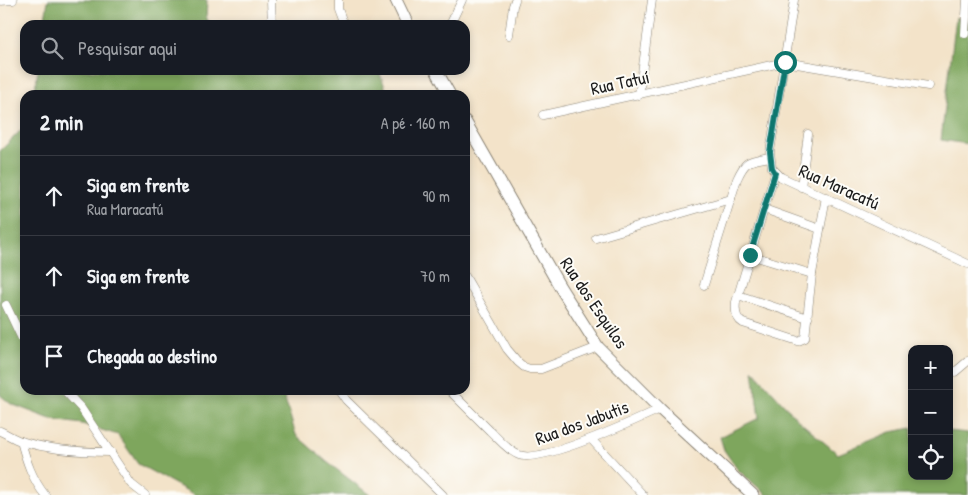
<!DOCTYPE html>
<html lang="pt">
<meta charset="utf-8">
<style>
body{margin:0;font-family:"Patrick Hand",sans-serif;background:#20242c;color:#f1f3f6}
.controls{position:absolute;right:15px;bottom:15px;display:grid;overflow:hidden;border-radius:10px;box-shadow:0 2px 8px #0003}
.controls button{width:45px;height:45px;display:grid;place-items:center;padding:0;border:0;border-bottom:1px solid #363941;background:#171b24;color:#f1f3f6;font:25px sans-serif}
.stop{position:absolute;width:15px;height:15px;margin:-11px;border:4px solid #0f766e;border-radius:50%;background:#fff}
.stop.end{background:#0f766e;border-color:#fff;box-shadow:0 1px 5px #0008}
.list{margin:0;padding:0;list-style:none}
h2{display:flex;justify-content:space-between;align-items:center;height:65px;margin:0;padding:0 20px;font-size:21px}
h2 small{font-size:16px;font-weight:400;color:#9ea1a6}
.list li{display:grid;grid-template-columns:32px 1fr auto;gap:15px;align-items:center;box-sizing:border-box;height:80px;padding:0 20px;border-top:1px solid #363941}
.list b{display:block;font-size:19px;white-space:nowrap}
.list p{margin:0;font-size:16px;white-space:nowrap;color:#9ea1a6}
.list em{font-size:16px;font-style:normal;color:#9ea1a6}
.icon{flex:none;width:28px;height:28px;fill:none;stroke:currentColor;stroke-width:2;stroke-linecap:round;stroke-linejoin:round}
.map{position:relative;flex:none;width:968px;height:495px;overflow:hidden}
.search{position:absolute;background:#171b24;box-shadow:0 2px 8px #0003;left:20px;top:20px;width:450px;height:55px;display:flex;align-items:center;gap:12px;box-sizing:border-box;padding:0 18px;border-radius:15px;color:#9ea1a6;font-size:19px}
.panel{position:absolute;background:#171b24;box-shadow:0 2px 8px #0003;left:20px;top:90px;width:450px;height:305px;border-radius:15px}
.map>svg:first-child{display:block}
.forest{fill:#7ea65d;stroke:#4d613c}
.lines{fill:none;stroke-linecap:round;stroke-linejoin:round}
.street-casing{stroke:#888072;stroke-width:9}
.secondary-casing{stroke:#888072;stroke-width:13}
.street{stroke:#fff;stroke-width:8}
.secondary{stroke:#fff;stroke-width:11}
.route{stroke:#0f766e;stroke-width:6}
.labels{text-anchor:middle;stroke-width:4;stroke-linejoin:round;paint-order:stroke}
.street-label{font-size:18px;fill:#1c1c1c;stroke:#fdfcf7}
</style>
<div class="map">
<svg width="968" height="495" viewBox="0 0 968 495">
<rect width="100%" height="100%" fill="#fdfcf7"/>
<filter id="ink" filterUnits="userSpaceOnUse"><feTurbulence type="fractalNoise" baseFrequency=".02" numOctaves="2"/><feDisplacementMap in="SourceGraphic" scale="10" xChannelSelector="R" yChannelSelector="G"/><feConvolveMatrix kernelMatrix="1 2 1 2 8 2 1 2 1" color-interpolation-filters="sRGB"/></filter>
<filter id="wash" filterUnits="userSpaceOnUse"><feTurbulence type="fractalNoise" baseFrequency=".0096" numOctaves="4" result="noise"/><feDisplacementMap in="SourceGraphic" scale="20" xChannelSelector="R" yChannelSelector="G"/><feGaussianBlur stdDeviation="1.12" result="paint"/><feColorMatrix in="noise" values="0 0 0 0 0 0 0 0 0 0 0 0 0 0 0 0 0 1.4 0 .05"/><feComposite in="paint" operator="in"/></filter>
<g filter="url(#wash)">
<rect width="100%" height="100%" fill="#f3e3c9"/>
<g class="forest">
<polygon points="48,0 207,0 206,19 213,25 44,25"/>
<polygon points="956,17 968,22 968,144 941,140"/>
<polygon points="38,70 371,70 380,74 388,95 34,95"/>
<polygon points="25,126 25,390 282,390 296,435 327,462 370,495 195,495 138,464 118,435 82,424 53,420 11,404 0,395 0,151"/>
<polygon points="753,370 799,421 838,454 891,432 912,428 912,476 949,476 949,431 968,433 968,495 767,495 738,470 724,450 720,437 759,418"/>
</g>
</g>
<g filter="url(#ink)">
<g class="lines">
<defs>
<g id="street">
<polyline points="271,0 272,25"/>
<polyline points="338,0 338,9 344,25"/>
<polyline points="794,0 770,152 772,168 781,177 968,264"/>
<polyline points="0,1 13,0"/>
<polyline points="450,25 462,0"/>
<polyline points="965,34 967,0"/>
<polyline points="509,35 513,6 515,0"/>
<polyline points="639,95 652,0"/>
<polyline points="543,115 785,62 928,86"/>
<path d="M775,173L736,302C735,310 736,319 743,323L798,341L805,338L812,274L826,197"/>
<polyline points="801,187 808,134"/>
<polyline points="764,209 820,229"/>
<polyline points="596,238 731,199"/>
<polyline points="750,255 812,274"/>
<polyline points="465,276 507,349 518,362 524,367 530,369 541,369 598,347"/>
<path d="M704,285L737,179C746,159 749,161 770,157"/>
<polyline points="738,295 808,318"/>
<polyline points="6,305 25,345"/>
<polyline points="949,371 955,372 968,361"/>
<polyline points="64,390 81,408 131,484 145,495"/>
<polyline points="339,390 346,400 443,495"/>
<path d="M449,390C463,404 476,417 490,431C499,439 508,451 519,455C541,464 636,420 660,409"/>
<path d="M0,431C7,434 14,439 21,441C49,450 81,452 111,452"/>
<polyline points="591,439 643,495"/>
<path d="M21,441C26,460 32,479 45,495"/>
</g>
<g id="secondary">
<polyline points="396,0 408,25"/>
<polyline points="436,70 450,95"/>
<polyline points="465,121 560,287 598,347 660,409 753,495"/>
</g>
</defs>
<use href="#street" class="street-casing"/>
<use href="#secondary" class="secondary-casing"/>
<use href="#street" class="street"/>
<use href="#secondary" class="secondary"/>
</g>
</g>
<g class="lines" filter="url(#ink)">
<polyline class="route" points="750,255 775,173 772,168 770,152 785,62"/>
</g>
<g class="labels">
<g class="street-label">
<text transform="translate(620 83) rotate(-12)" y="6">Rua Tatuí</text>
<text transform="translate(839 187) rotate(24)" y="6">Rua Maracatú</text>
<text transform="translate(594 303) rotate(56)" y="6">Rua dos Esquilos</text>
<text transform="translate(582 423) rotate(-20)" y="6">Rua dos Jabutis</text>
</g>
</g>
</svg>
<div class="controls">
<button>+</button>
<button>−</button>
<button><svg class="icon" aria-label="locate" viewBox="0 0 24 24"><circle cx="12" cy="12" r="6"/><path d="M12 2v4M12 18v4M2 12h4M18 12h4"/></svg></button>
</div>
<div class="stop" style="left:785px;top:62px"></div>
<div class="stop end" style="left:750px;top:255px"></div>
<div class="search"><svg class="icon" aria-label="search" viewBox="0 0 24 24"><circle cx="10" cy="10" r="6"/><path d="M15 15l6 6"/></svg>Pesquisar aqui</div>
<section class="panel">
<h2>2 min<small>A pé · 160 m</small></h2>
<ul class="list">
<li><svg class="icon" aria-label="ahead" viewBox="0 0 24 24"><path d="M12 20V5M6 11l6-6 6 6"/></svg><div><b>Siga em frente</b><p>Rua Maracatú</p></div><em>90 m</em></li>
<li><svg class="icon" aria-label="ahead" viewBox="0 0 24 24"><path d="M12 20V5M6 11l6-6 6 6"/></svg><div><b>Siga em frente</b></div><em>70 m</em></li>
<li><svg class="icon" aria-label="arrive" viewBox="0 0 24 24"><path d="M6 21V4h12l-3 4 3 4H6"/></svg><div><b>Chegada ao destino</b></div></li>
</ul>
</section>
</div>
